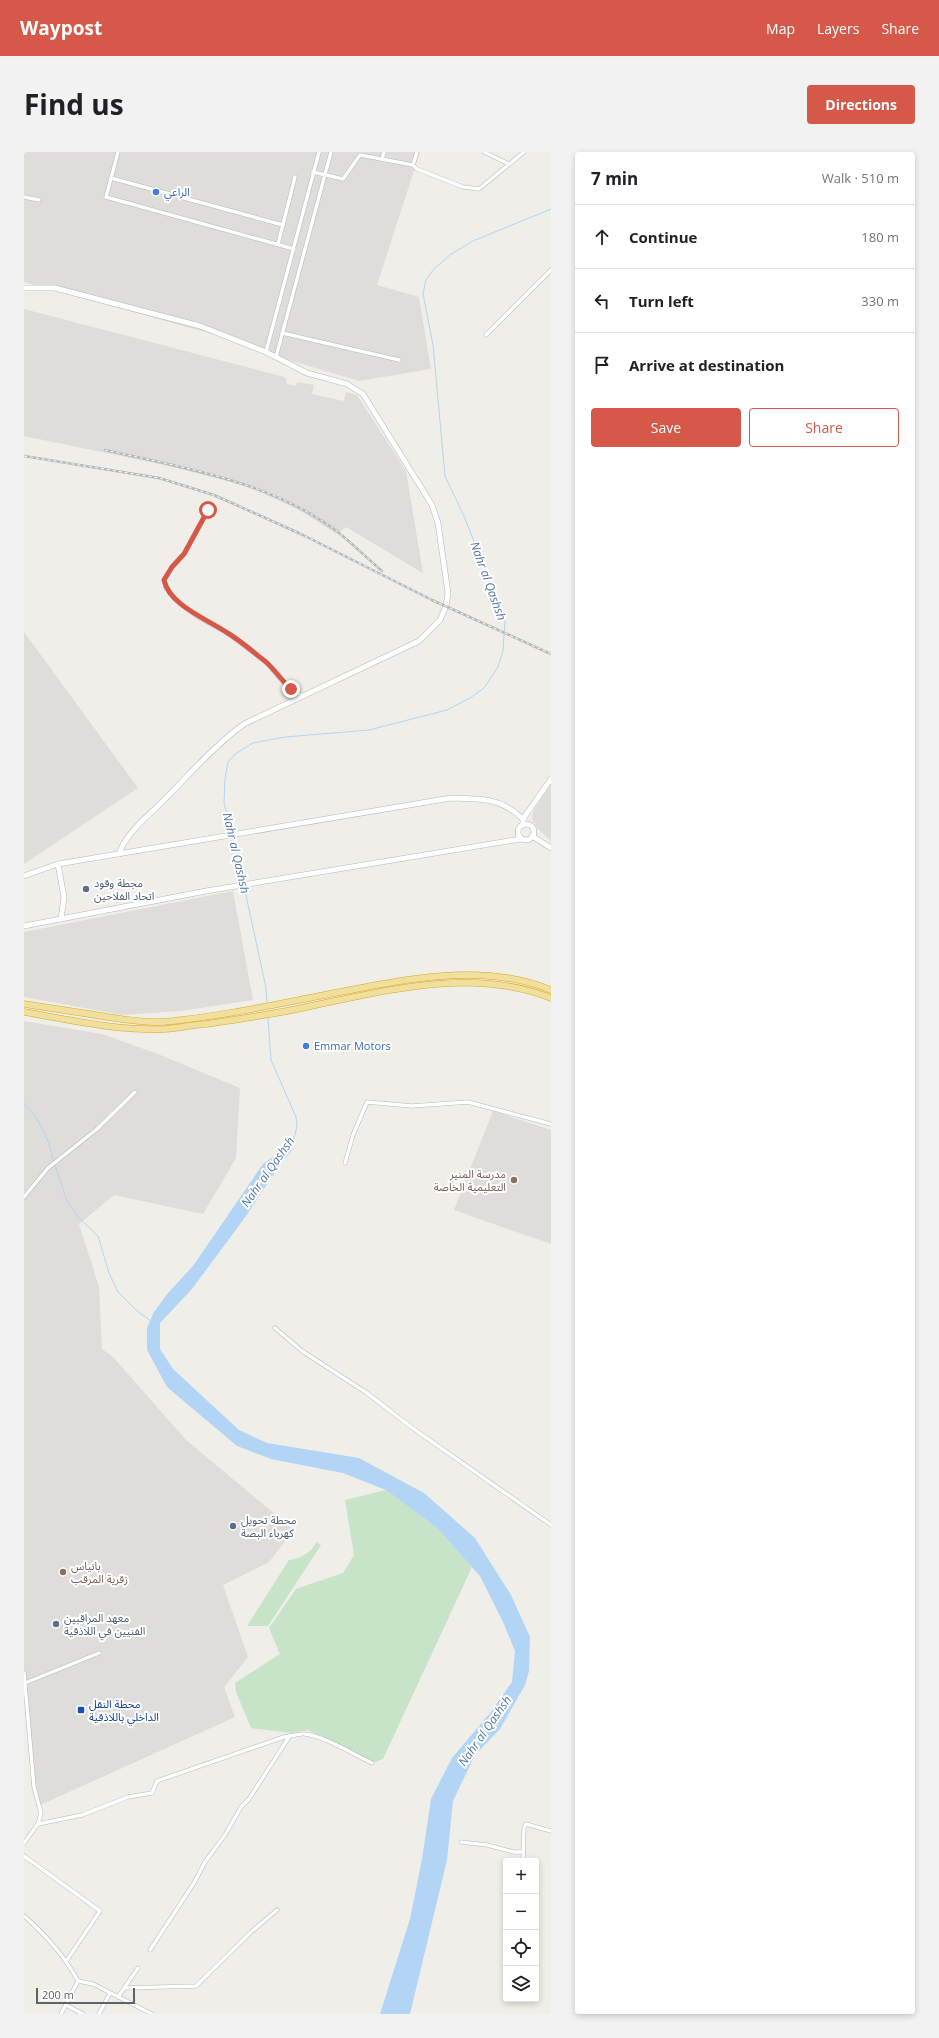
<!DOCTYPE html>
<meta charset="utf-8">
<style>
body{margin:0;font-family:"Open Sans","Noto Sans Arabic",sans-serif;background:#f2f2f2;color:#202124}
.controls{position:absolute;right:12px;bottom:12px;display:grid;overflow:hidden;border-radius:4px;box-shadow:0 2px 6px #0003}
.controls button{width:36px;height:36px;display:grid;place-items:center;padding:0;border:0;border-bottom:1px solid #e0e0e0;background:#fff;color:#202124;font:20px sans-serif}
.scale{position:absolute;left:12px;bottom:10px;width:99px;box-sizing:border-box;padding-left:4px;border:2px solid #5f6266;border-top:0;font-size:11px;line-height:14px;white-space:nowrap;color:#5f6266;-webkit-text-stroke:3px #fff;paint-order:stroke}
.stop{position:absolute;width:12px;height:12px;margin:-9px;border:3px solid #d55848;border-radius:50%;background:#fff}
.stop.end{background:#d55848;border-color:#fff;box-shadow:0 1px 4px #0008}
.list{margin:0;padding:0;list-style:none}
h2{display:flex;justify-content:space-between;align-items:center;height:52px;margin:0;padding:0 16px;font-size:17px}
h2 small{font-size:13px;font-weight:400;color:#757577}
.list li{display:grid;grid-template-columns:26px 1fr auto;gap:12px;align-items:center;box-sizing:border-box;height:64px;padding:0 16px;border-top:1px solid #e0e0e0}
.list b{display:block;font-size:15px;white-space:nowrap}
.list em{font-size:13px;font-style:normal;color:#757577}
.actions{display:flex;gap:8px;padding:12px 16px}
.actions a{flex:1;padding:9px 0;border:1px solid #d55848;border-radius:4px;text-align:center;font-size:14px;color:#d55848}
.actions .main{background:#d55848;color:#fff}
.icon{flex:none;width:22px;height:22px;fill:none;stroke:currentColor;stroke-width:2;stroke-linecap:round;stroke-linejoin:round}
.map{position:relative;flex:none;width:527px;height:1862px;overflow:hidden;border-radius:4px}
header{display:flex;align-items:center;gap:24px;box-sizing:border-box;height:56px;padding:0 20px;background:#d55848;color:#fff}
header strong{font-size:19px}
nav{display:flex;gap:22px;margin-inline-start:auto;font-size:14px}
.intro{display:flex;align-items:center;justify-content:space-between;box-sizing:border-box;height:96px;padding:0 24px}
h1{margin:0;font-size:28px}
.button{padding:10px 18px;border-radius:4px;background:#d55848;color:#fff;font-size:14px;font-weight:700}
main{display:flex;gap:24px;padding:0 24px}
aside{flex:1;background:#fff;border-radius:4px;box-shadow:0 2px 6px #0003}
.map>svg:first-child{display:block}
.industrial{fill:#deddda}
.green{fill:#c7e3c8}
.water{fill:#b2d5f5}
.lines{fill:none;stroke-linecap:round;stroke-linejoin:round}
.stream{stroke:#b2d5f5;stroke-width:1}
.street-casing{stroke:#b4b7ba;stroke-width:4.5}
.secondary-casing{stroke:#b4b6ba;stroke-width:6}
.highway-casing{stroke:#dba61c;stroke-width:7}
.street{stroke:#fff;stroke-width:3.5}
.secondary{stroke:#fff;stroke-width:5}
.highway{stroke:#f1df9d;stroke-width:6}
.rail-casing{stroke:#b5b6b6;stroke-width:2.5}
.rail{stroke:#fff;stroke-width:1;stroke-dasharray:3;stroke-linecap:butt}
.route{stroke:#d55848;stroke-width:5}
.shop-dot{fill:#3f7fe0;stroke:#fff;stroke-width:1.5}
.service-dot{fill:#5c6f8a;stroke:#fff;stroke-width:1.5}
.education-dot{fill:#8d6e63;stroke:#fff;stroke-width:1.5}
.transit-dot{fill:#1a4fb4;stroke:#fff;stroke-width:1.5}
.labels{text-anchor:middle;stroke-width:4;stroke-linejoin:round;paint-order:stroke}
.shop-label{font-size:11px;fill:#366cbe;stroke:#fff;text-anchor:start}
.service-label{font-size:11px;fill:#4e5e75;stroke:#fff;text-anchor:start}
.education-label{font-size:11px;fill:#785e54;stroke:#fff;text-anchor:end}
.transit-label{font-size:11px;fill:#164399;stroke:#fff;text-anchor:start}
.water-label{font-size:12px;font-style:italic;fill:#4f77a6;stroke:#fff}
</style>
<header>
<strong>Waypost</strong>
<nav><a>Map</a><a>Layers</a><a>Share</a></nav>
</header>
<div class="intro"><h1>Find us</h1><a class="button">Directions</a></div>
<main>
<div class="map">
<svg width="527" height="1862" viewBox="0 0 527 1862">
<rect width="100%" height="100%" fill="#efeee8"/>
<g class="industrial">
<polygon points="0,0 396,0 353,133 395,145 407,217 335,229 258,206 239,196 0,130"/>
<polygon points="0,157 261,225 263,232 272,234 273,230 290,233 288,242 320,249 322,240 333,243 382,319 399,421 322,375 313,382 275,358 226,335 141,313 0,284"/>
<polygon points="0,480 114,636 0,712"/>
<polygon points="527,632 527,689 513,676 508,667 509,660"/>
<polygon points="209,739 229,848 156,859 99,863 0,845 0,780"/>
<polygon points="0,869 78,882 134,902 216,936 212,1006 179,1062 90,1043 55,1072 75,1135 78,1197 89,1205 162,1288 270,1378 245,1410 199,1433 224,1505 200,1535 211,1565 12,1655 4,1549 0,1549"/>
<polygon points="469,959 527,978 527,1092 430,1058"/>
</g>
<g class="green">
<polygon points="362,1338 413,1376 448,1415 359,1607 352,1610 347,1609 284,1578 267,1581 227,1576 212,1540 211,1531 256,1502 245,1476 272,1437 319,1421 330,1403 321,1348"/>
<path d="M292,1390L297,1393L244,1474H223L265,1408C275,1407 289,1400 292,1390Z"/>
</g>
<polygon class="water" points="271,983 268,998 253,1017 222,1064 168,1137 136,1171 136,1197 149,1217 215,1278 243,1291 335,1306 400,1341 451,1386 487,1443 506,1485 505,1519 501,1533 476,1577 451,1603 429,1649 423,1708 386,1862 356,1862 386,1767 398,1707 407,1647 428,1606 467,1560 488,1530 491,1499 479,1470 456,1424 413,1376 362,1338 319,1321 247,1307 213,1294 143,1235 123,1198 123,1176 130,1160 144,1141 169,1114 239,1012 254,1001"/>
<g class="lines">
<g class="stream">
<polyline points="208,681 200,651 201,627 204,610 211,602 229,591 261,585 345,578 423,558 446,546 460,536 474,515 479,499 481,469 440,364 421,324 409,193 399,142 402,128 409,118 427,102 449,89 527,57"/>
<polyline points="209,686 219,731"/>
<polyline points="220,734 242,836 243,851"/>
<polyline points="244,866 247,908 272,965 273,974 271,983"/>
<path d="M0,951C16,968 25,987 30,1010"/>
<polyline points="31,1013 42,1047 53,1064 74,1084 85,1121 94,1140 113,1159 127,1169"/>
</g>
<defs>
<g id="street">
<polyline points="94,0 82,45 270,97"/>
<polyline points="460,0 485,12"/>
<polyline points="358,7 360,0"/>
<polyline points="389,13 393,0"/>
<polyline points="289,20 319,27 336,3 389,13 393,17 439,35 455,37 500,0"/>
<polyline points="87,26 259,73"/>
<polyline points="0,45 15,48"/>
<polyline points="254,92 271,25"/>
<polyline points="258,181 375,208"/>
<polyline points="462,183 527,118"/>
<polyline points="242,200 295,0"/>
<polyline points="252,205 307,0"/>
<polyline points="184,358 160,402 148,415 140,428 142,436 155,450 174,465 202,480 243,511 259,530 278,544"/>
<polyline points="321,1011 329,983 343,950 388,954 444,950 527,972"/>
<polyline points="0,1045 24,1016 73,977 111,940"/>
<polyline points="251,1176 278,1199 343,1241 387,1275 527,1373"/>
<polyline points="0,1521 10,1635 17,1661 14,1672 0,1691"/>
<polyline points="1,1531 75,1501"/>
<path d="M14,1672L58,1663L104,1645L128,1641L133,1629L260,1585C265,1585 276,1581 281,1582C303,1585 328,1602 348,1611"/>
<polyline points="437,1690 463,1693 490,1700 499,1700"/>
<polyline points="0,1704 76,1759 43,1808"/>
<polyline points="499,1709 500,1676 502,1672 527,1679"/>
<path d="M0,1764C22,1783 40,1803 54,1829"/>
<polyline points="126,1798 170,1731 181,1710 201,1683 217,1655 225,1647 265,1585"/>
<polyline points="100,1836 172,1834 227,1780 253,1758"/>
<polyline points="94,1845 114,1816"/>
<polyline points="42,1853 59,1862"/>
<polyline points="37,1862 54,1829 69,1832 128,1862"/>
<polyline points="75,1862 86,1841"/>
</g>
<g id="secondary">
<path d="M0,136H31L176,174L242,200L283,221L323,232L339,242L408,353L414,371L424,441L422,454L416,468L395,489L220,572C190,594 165,623 138,650C123,665 102,681 95,702"/>
<polyline points="499,667 527,627"/>
<circle cx="502" cy="680" r="8"/>
<polyline points="508,684 527,696"/>
<polyline points="34,712 40,745 37,767"/>
<path d="M0,724L34,712L427,646C457,647 476,645 499,667V673"/>
<polyline points="0,774 182,739 497,687"/>
</g>
<g id="highway">
<path d="M0,852C26,856 52,860 78,864C97,867 118,871 138,870C197,865 257,851 316,840C386,827 458,810 527,838"/>
<path d="M0,860C46,868 93,879 141,877C154,876 169,873 182,872C217,867 252,862 287,854C365,838 449,815 527,846"/>
</g>
</defs>
<use href="#street" class="street-casing"/>
<use href="#secondary" class="secondary-casing"/>
<use href="#highway" class="highway-casing"/>
<use href="#street" class="street"/>
<use href="#secondary" class="secondary"/>
<use href="#highway" class="highway"/>
<defs>
<g id="rail">
<path d="M81,298C161,316 249,330 315,381C330,393 344,407 358,419"/>
<polyline points="0,304 135,326 190,343 279,383 408,448 527,502"/>
</g>
</defs>
<use href="#rail" class="rail-casing"/>
<use href="#rail" class="rail"/>
</g>
<g class="lines">
<path class="route" d="M184,358L160,402L148,415L140,428C145,453 183,467 202,480C216,488 229,500 242,510C251,518 258,529 267,537"/>
</g>
<g class="shop-dot">
<circle cx="132" cy="40" r="4"/>
<circle cx="282" cy="894" r="4"/>
</g>
<g class="service-dot">
<circle cx="62" cy="737" r="4"/>
<circle cx="209" cy="1374" r="4"/>
<circle cx="32" cy="1472" r="4"/>
</g>
<g class="education-dot">
<circle cx="490" cy="1028" r="4"/>
<circle cx="39" cy="1420" r="4"/>
</g>
<rect class="transit-dot" x="53" y="1554" width="8" height="8" rx="2"/>
<g class="labels">
<g class="shop-label">
<text x="140" y="44">الراعي</text>
<text x="290" y="898">Emmar Motors</text>
</g>
<g class="service-label">
<text x="70" y="735">مجطة وقود<tspan x="70" dy="13">اتحاد الفلاحين</tspan></text>
<text x="217" y="1372">محطة تحويل<tspan x="217" dy="13">كهرباء البصة</tspan></text>
<text x="40" y="1470">معهد المراقبين<tspan x="40" dy="13">الفنيين في اللاذقية</tspan></text>
</g>
<g class="education-label">
<text x="482" y="1026">مدرسة المنير<tspan x="482" dy="13">التعليمية الخاصة</tspan></text>
<text x="47" y="1418" text-anchor="start">بانياس<tspan x="47" dy="13">زقرية المرقب</tspan></text>
</g>
<g class="transit-label">
<text x="65" y="1556">محطة النقل<tspan x="65" dy="13">الداخلي باللاذقية</tspan></text>
</g>
<g class="water-label">
<text transform="translate(464 429) rotate(70)" y="4">Nahr al Qashsh</text>
<text transform="translate(212 701) rotate(77)" y="4">Nahr al Qashsh</text>
<text transform="translate(244 1020) rotate(-55)" y="4">Nahr al Qashsh</text>
<text transform="translate(461 1579) rotate(-55)" y="4">Nahr al Qashsh</text>
</g>
</g>
</svg>
<div class="controls">
<button>+</button>
<button>−</button>
<button><svg class="icon" aria-label="locate" viewBox="0 0 24 24"><circle cx="12" cy="12" r="6"/><path d="M12 2v4M12 18v4M2 12h4M18 12h4"/></svg></button>
<button><svg class="icon" aria-label="layers" viewBox="0 0 24 24"><path d="M12 4l9 5-9 5-9-5zM3 14l9 5 9-5"/></svg></button>
</div>
<div class="scale">200 m</div>
<div class="stop" style="left:184px;top:358px"></div>
<div class="stop end" style="left:267px;top:537px"></div>
</div>
<aside>
<h2>7 min<small>Walk · 510 m</small></h2>
<ul class="list">
<li><svg class="icon" aria-label="ahead" viewBox="0 0 24 24"><path d="M12 20V5M6 11l6-6 6 6"/></svg><div><b>Continue</b></div><em>180 m</em></li>
<li><svg class="icon" aria-label="left" viewBox="0 0 24 24"><path d="M17 20v-9H6M10 6l-5 5 5 5"/></svg><div><b>Turn left</b></div><em>330 m</em></li>
<li><svg class="icon" aria-label="arrive" viewBox="0 0 24 24"><path d="M6 21V4h12l-3 4 3 4H6"/></svg><div><b>Arrive at destination</b></div></li>
</ul>
<div class="actions"><a class="main">Save</a><a>Share</a></div>
</aside>
</main>
